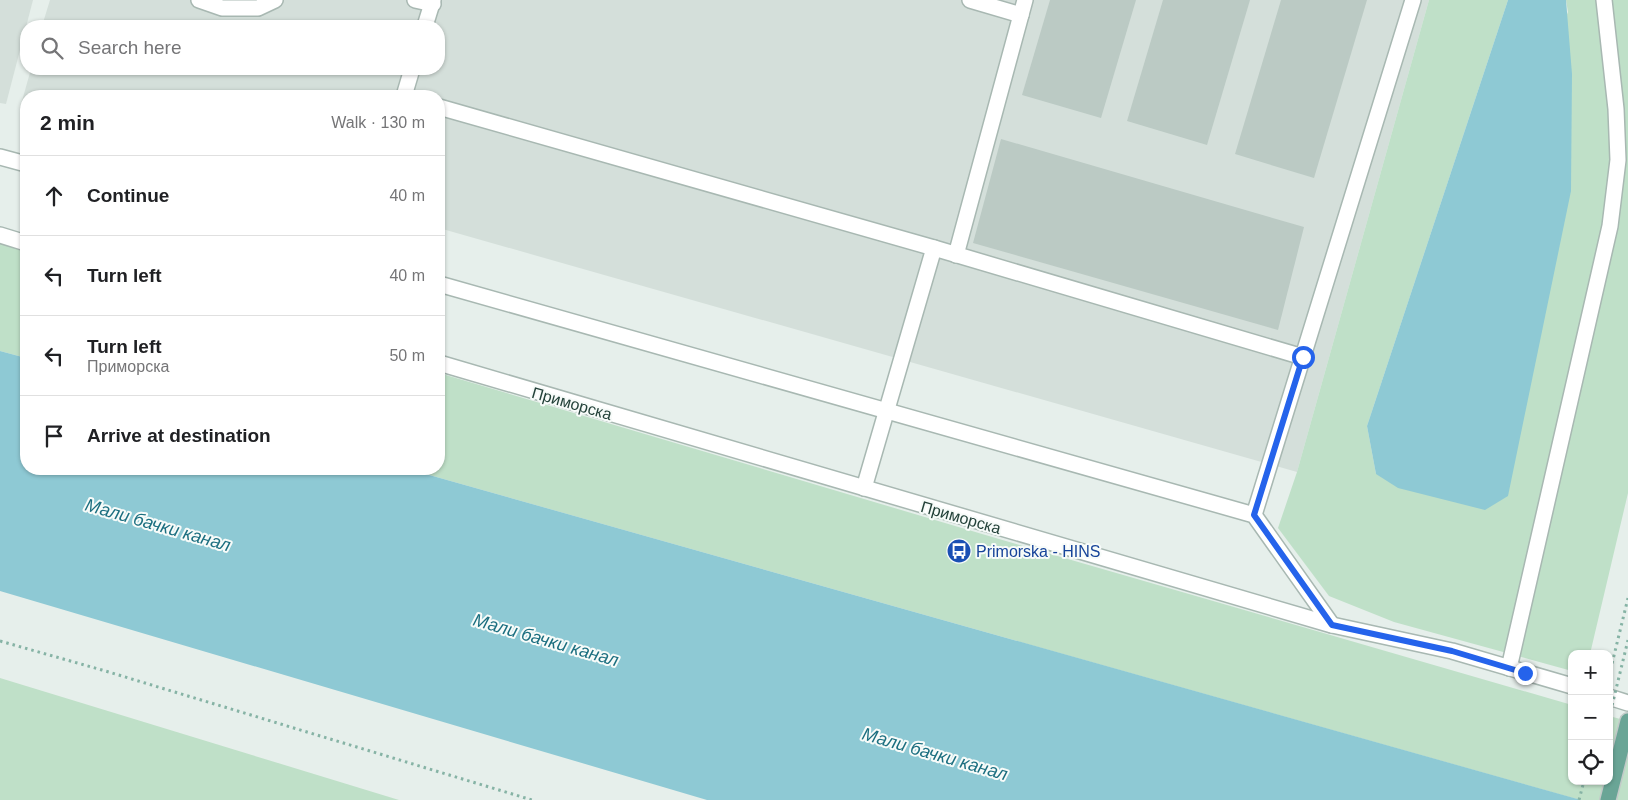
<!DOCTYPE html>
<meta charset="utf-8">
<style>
body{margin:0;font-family:Helvetica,sans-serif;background:#f2f2f2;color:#202124}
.controls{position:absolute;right:15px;bottom:15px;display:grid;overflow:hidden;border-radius:10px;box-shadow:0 1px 4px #0004}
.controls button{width:45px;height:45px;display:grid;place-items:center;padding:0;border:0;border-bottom:1px solid #e0e0e0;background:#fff;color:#202124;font:25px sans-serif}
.stop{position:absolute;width:15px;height:15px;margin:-11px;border:4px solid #2563eb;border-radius:50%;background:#fff}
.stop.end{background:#2563eb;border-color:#fff;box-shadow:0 1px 5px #0008}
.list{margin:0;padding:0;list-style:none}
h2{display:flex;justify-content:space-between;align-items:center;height:65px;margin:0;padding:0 20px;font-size:21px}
h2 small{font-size:16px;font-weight:400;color:#757577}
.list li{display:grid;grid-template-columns:32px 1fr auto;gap:15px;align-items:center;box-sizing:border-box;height:80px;padding:0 20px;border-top:1px solid #e0e0e0}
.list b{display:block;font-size:19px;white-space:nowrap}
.list p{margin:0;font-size:16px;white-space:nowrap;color:#757577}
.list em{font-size:16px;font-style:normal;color:#757577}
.icon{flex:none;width:28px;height:28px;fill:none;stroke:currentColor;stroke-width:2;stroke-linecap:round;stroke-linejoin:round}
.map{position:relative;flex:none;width:1628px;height:800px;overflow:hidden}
.search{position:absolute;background:#fff;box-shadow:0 1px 4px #0004;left:20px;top:20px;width:425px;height:55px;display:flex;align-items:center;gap:12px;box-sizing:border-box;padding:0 18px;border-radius:20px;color:#757577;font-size:19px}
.panel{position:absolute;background:#fff;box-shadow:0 1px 4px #0004;left:20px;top:90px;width:425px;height:385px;border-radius:20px}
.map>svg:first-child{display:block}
.built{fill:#d4dfda}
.green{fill:#bfe0c8}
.water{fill:#8ec9d4}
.building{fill:#bbcac4}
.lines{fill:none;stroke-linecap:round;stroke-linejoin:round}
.minor-casing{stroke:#a8b8b2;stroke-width:18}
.major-casing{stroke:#c2cac8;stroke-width:18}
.path{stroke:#86b3a5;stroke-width:3;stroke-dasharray:2.5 4;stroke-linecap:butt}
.minor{stroke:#fff;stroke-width:15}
.major{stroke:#6aa596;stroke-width:15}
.path-bridge{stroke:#86b3a5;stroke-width:3;stroke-dasharray:2.5 4;stroke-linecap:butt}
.route{stroke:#2563eb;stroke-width:6}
.labels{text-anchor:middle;stroke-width:4;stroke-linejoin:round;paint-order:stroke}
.street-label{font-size:16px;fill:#24423a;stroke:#f7fbf9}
.transit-label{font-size:16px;fill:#164399;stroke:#f7fbf9;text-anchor:start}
.water-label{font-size:18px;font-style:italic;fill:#1c6f80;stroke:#f7fbf9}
</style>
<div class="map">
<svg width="1628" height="800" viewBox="0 0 1628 800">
<rect width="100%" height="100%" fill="#e6efeb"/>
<g class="built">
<polygon points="0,0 33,0 6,104 0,103"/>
<polygon points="50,0 1429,0 1297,472 439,228 439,96 26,96 26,110 20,108 31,69 439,69 439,26 42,26"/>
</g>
<g class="green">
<polygon points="1429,0 1508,0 1367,426 1376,474 1568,12 1566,0 1628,0 1628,493 1590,654 1572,654 1572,671 1394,622 1329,596 1278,528 1297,472"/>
<polygon points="0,243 26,251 26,358 0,351"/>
<polygon points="439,373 999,539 1572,705 1572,781 1609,781 1609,716 1628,721 1628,800 1580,800 408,469 439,469"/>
<polygon points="0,678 399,800 0,800"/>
</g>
<g class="water">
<polygon points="1508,0 1566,0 1572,74 1571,191 1508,496 1485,510 1398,488 1376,474 1367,426"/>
<polygon points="0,351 26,358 26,469 408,469 1581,800 707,800 0,591"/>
</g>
<g class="building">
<polygon points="1050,0 1136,0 1101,118 1022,95"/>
<polygon points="1163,0 1250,0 1207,145 1127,121"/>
<polygon points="1281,0 1367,0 1314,178 1235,154"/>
<polygon points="1001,139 1304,227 1278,330 973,243"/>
</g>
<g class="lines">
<defs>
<g id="minor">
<polyline points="199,0 222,8 258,8 275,0"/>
<polyline points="415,0 433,4"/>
<polyline points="970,0 1021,15"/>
<polyline points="425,26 433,0"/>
<polyline points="404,96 412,69"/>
<polyline points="439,107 934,248 1303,357"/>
<polyline points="0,157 26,164"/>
<polyline points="0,235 26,243"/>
<polyline points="956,255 1025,0"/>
<polyline points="439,284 1254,515 1332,625"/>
<polyline points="439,363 1332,625 1452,651 1572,686"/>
<polyline points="864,488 934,248"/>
<polyline points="1254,515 1413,0"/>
<polyline points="1509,668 1610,226 1618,160 1616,109 1604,0"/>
<polyline points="1609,697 1628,703"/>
</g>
<polyline id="major" points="1608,800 1628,721"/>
</defs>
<use href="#minor" class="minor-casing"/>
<use href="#major" class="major-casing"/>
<g class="path">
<polyline points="0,641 102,670 532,800"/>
<polyline points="1609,676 1628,598"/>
<polyline points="1579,800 1584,781"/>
</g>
<use href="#minor" class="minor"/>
<use href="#major" class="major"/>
<polyline class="path-bridge" points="1609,718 1628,640"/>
</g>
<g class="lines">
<polyline class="route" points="1303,357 1254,515 1332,625 1452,651 1525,673"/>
</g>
<defs>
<symbol id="bus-disc" viewBox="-11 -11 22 22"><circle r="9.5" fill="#1a4fb4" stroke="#f7fbf9"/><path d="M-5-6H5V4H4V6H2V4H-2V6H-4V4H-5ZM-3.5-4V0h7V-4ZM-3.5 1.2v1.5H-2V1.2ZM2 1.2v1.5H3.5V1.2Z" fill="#fff"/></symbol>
</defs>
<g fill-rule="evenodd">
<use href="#bus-disc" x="945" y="537" width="28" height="28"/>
</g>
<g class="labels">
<g class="street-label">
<text transform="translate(572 403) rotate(16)" y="6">Приморска</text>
<text transform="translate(961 517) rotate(16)" y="6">Приморска</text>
</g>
<g class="transit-label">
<text x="976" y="557">Primorska - HINS</text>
</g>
<g class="water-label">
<text transform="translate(158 525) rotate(16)" y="6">Мали бачки канал</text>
<text transform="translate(546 640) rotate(16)" y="6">Мали бачки канал</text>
<text transform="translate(935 754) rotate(16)" y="6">Мали бачки канал</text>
</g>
</g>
</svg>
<div class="controls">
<button>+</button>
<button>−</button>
<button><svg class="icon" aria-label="locate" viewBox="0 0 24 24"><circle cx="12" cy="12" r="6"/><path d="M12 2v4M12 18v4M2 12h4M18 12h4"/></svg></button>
</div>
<div class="stop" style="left:1303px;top:357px"></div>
<div class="stop end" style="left:1525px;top:673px"></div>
<div class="search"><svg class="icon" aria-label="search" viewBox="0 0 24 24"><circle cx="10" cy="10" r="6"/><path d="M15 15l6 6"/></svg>Search here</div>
<section class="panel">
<h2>2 min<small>Walk · 130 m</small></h2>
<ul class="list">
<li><svg class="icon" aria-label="ahead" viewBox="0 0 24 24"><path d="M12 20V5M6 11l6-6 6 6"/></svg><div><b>Continue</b></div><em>40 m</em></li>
<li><svg class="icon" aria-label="left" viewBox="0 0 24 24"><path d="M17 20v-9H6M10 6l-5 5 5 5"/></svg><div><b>Turn left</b></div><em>40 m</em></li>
<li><svg class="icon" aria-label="left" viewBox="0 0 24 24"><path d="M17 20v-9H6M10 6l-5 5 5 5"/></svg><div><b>Turn left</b><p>Приморска</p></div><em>50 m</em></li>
<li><svg class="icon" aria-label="arrive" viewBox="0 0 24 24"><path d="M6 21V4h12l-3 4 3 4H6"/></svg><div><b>Arrive at destination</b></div></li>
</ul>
</section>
</div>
